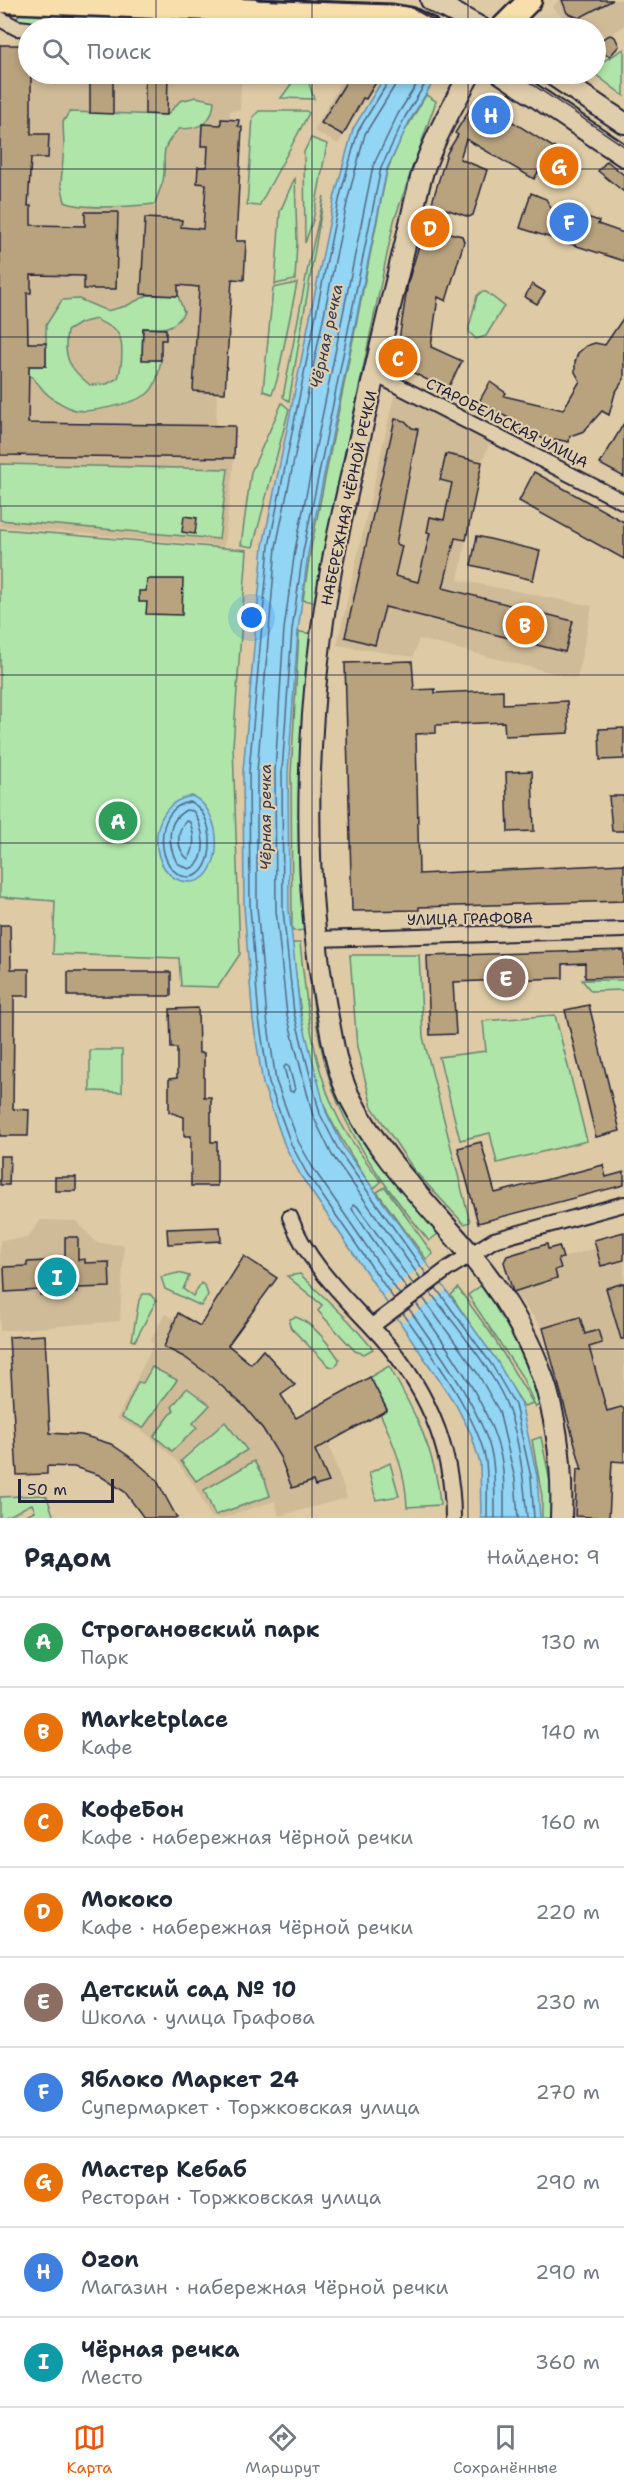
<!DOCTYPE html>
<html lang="ru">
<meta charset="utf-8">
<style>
body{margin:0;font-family:"Shantell Sans",sans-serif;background:#f2f2f3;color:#1f2937}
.scale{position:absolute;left:18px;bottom:15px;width:96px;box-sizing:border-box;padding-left:6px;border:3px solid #22223b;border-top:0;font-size:16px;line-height:21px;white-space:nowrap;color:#22223b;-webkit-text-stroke:4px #e0cdab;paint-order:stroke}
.you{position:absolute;left:252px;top:618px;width:21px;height:21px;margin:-15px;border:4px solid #fff;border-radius:50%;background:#1a73e8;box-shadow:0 0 0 9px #1a73e833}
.badge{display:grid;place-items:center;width:39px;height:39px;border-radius:50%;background:#ea580c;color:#fff;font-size:20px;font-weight:700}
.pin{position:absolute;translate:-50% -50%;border:3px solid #fff;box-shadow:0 2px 6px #0006}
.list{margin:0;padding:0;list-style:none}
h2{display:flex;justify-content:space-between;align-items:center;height:78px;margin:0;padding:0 24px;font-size:26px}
h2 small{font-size:20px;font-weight:400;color:#747a83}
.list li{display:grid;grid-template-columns:39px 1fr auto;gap:18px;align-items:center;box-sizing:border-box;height:90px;padding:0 24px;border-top:2px solid #e0e1e3}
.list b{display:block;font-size:22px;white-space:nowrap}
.list p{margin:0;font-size:20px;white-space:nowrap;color:#747a83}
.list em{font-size:20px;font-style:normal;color:#747a83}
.icon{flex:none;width:33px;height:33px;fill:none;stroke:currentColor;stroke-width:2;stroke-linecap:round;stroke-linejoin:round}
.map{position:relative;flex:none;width:624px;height:1518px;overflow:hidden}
.search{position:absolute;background:#fff;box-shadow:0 3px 9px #0003;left:18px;right:18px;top:18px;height:66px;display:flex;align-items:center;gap:15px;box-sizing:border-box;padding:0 21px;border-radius:33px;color:#747a83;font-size:22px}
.sheet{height:888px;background:#fff}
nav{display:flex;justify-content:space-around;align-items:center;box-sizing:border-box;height:84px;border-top:2px solid #e0e1e3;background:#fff;font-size:16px;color:#747a83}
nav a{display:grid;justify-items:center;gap:3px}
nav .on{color:#ea580c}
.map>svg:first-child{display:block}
.built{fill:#cfbb98}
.green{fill:#afe5a8;stroke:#688472;stroke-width:1.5;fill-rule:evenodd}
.water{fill:#93d5f4;stroke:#668daa;stroke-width:1.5}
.pier{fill:#decaa5}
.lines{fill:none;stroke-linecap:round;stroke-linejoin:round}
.shore{stroke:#4f6a85;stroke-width:1.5}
.building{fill:#b9a37f;stroke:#22223b;stroke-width:1.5}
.street-casing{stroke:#22223b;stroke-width:18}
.secondary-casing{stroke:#22223b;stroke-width:24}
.primary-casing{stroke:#22223b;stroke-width:27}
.street{stroke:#e0cdab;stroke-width:14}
.secondary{stroke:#e0cdab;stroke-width:20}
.primary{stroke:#f8deab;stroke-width:22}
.tram{stroke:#22223b;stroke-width:1.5}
.grid{fill:none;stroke:#22223b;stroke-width:1.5;stroke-opacity:0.55}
.labels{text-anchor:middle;stroke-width:4.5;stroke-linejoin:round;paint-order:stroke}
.street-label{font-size:15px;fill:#22223b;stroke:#e0cdab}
.water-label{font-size:16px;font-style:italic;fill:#333d57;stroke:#e0cdab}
</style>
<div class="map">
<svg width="624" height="1518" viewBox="0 0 624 1518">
<rect width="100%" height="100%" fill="#decaa5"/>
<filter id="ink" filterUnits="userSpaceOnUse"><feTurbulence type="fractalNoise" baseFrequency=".0167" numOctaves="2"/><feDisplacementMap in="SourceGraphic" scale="12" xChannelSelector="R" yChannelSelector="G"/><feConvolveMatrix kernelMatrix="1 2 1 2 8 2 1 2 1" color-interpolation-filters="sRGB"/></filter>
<g filter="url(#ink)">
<g class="built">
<polygon points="559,0 624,0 624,26 613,33 619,44 616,52 610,56 603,53 598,61 596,59 596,38 599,36 602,39 605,37 599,27 574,28 552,7"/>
<polygon points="0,45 28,45 28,74 264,74 263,81 241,81 240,110 230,111 230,119 239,120 239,126 242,127 236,240 246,241 232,279 225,393 217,393 216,426 235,426 234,458 224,546 0,526"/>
<polygon points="345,74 381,74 338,144 314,131"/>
<polygon points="395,392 492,437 482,462 458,580 592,606 577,679 419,639 413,657 337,645"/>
<polygon points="41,1220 76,1221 97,1243 124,1245 120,1321 0,1331 0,1240 27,1238"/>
<polygon points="624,1232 624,1462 624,1447 578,1449 543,1328 513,1292 504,1262 507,1256 547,1244 552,1261 596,1248 594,1240"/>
<polygon points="165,1314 176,1320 164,1348 184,1357 208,1374 244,1406 263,1429 280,1457 292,1488 313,1481 315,1486 328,1482 315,1450 328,1442 347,1498 279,1516 275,1501 221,1518 211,1518 195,1486 174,1458 146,1433 117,1419 154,1344 150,1342"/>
</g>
<g class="green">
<polygon points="19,14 237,19 240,23 237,27 23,21 17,18"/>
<polygon points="624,49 624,96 595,74 600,63"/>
<polygon points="292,83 309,83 314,99 281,98"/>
<polygon points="426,95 436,101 394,221 314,602 303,600 310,553 387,171 402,136"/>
<path d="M196,97L214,101C213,123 200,129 179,129C156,152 168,155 163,181C161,188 157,196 155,204C134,206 83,210 65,202L61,184L64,146L63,122L69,112L167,115L180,101Z"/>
<polygon points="259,111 306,111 309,113 259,206 247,205 253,117"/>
<polygon points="311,138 327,144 313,220 305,243 304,152"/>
<polygon points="295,177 297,241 295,280 275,284 280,212"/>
<polygon points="324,196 289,401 283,397 308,267"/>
<polygon points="297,283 277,380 272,394 263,391 273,288"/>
<polygon points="481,292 486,292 504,306 486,336 476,339 469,332 469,327 477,296"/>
<path d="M148,295L178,296L184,312C175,330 161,329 143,328L142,359L161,360C159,371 157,386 147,394C135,403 86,415 72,409C63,405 51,399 44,391C39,385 36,380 29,375V366H46V325L62,300L79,299L107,311L126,306ZM96,319C101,323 108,325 113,328C126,336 122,366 118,378L107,384L90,385C69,368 63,358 67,331L80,323Z"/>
<polygon points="282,403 289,409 253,547 241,545 251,472"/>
<polygon points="0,464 228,469 219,539 0,520"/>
<polygon points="0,529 247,550 233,746 240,954 218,987 181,986 179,958 53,954 55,901 0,897"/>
<polygon points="299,632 316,634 308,930 292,931 291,774"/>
<path d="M292,943H300C306,998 311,1058 334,1109C345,1135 365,1159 381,1182L373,1189C357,1165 341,1140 328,1114C304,1061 299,1000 292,943Z"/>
<polygon points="350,955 419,955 423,1037 470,1222 464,1224 414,1170 372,1107 357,1047"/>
<polygon points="582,980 624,980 624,990 591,991"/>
<path d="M311,987H315L374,1154L403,1192L439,1233L429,1241C395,1199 359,1153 338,1103C323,1067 316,1026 311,987Z"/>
<polygon points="555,1015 587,1141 497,1163 490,1133 460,1140 439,1057 486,1051 483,1021"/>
<polygon points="90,1050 122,1050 122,1092 90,1091"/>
<polygon points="385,1187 433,1254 426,1259 377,1192"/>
<polygon points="178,1273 189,1276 183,1289 193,1296 201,1283 205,1286 208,1295 201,1306 165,1289 161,1277"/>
<polygon points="300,1274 349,1321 373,1349 364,1354 355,1351 318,1311 322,1305 287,1276"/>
<polygon points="482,1285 501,1309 547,1400 536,1407 521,1375 468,1295"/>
<polygon points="458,1288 492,1335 533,1403 524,1406 451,1295"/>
<polygon points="143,1294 150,1294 156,1301 135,1341 132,1340 139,1300"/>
<path d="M295,1317C313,1322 329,1344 339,1359L338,1364L334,1367L329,1366L291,1328L289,1323L290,1319Z"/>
<path d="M389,1366C414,1411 437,1453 440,1505L407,1507C406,1473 394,1444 380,1413L387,1409L370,1377Z"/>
<polygon points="152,1367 177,1380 143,1428 122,1417 138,1382 143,1383"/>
<polygon points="187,1388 210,1405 193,1423 197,1428 172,1451 154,1436 174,1410 172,1407"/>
<polygon points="225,1422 247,1450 196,1481 181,1461"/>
<polygon points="541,1437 552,1491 553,1518 542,1518 542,1496 532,1440"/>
<polygon points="254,1461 265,1480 270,1496 215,1515 204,1490"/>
<polygon points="390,1463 399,1496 376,1500 369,1473"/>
<path d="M43,1495L47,1497L54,1518H18L35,1511L32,1504C21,1508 10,1518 0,1518V1497Z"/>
</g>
<g class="water">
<polygon points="386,74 438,74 410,120 387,169 308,553 298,631 288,772 289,909 300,1012 326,1112 344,1148 497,1361 521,1403 537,1476 540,1518 481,1518 480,1463 471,1434 456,1405 301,1176 285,1146 263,1084 253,1020 244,907 243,771 263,546 335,195 353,129"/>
<path d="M192,796C226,811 224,885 188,882C148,880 143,803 192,796Z"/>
</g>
<g class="pier">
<polygon points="434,0 472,0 482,6 468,28 414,28"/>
<polygon points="426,1263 446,1291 402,1323 383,1295"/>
</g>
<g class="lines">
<g class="shore">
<polyline points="391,74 390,79 358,131 340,196 269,546 249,771 250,907 259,1019 269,1083 291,1144 306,1172 394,1299"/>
<polyline points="399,74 397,82 365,134 348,198 276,547 257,772 257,906 267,1018 276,1081 298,1141 313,1168 400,1295"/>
<path d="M190,802C216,811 218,876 189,877C156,877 151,807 190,802Z"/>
<path d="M186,810L193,811C203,824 211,862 189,869L177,863C168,845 165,822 186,810Z"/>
<path d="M186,821L190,822C194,834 196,849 188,859C176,849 176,832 186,821Z"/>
<polygon points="286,1065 289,1067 295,1089 293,1092 290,1091 284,1067"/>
<polyline points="427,1275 339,1151 320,1114 294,1013 283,910 282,772 292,630 303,552 381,168 405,117 431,74"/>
<polyline points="421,1279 332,1155 313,1116 287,1015 276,910 275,772 284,629 295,550 373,166 398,114 423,74"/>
<polyline points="436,1288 492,1365 515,1405 531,1477 534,1518"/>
<polyline points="407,1289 352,1209 353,1205 357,1206 413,1284"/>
<path d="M430,1292C454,1324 495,1372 508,1408C520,1440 524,1484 527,1518"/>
<polyline points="423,1298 478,1374 499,1411 515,1479 518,1518"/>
<path d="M416,1303C447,1347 490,1405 501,1457C505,1476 504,1499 504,1518"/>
<path d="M409,1309C435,1346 488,1418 493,1462C495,1480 495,1500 495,1518"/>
<path d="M403,1313C429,1350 479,1418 486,1462C488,1480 487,1500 487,1518"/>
</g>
</g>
<g class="building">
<polygon points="562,0 613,0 579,18 567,13"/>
<polygon points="596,33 602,39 610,35 615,37 619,46 610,56 603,54 596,64"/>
<polygon points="0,45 28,45 28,74 31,74 31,134 49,134 48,158 31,158 28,206 31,206 31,225 85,226 85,212 118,212 116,289 84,289 84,276 31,275 31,293 27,293 28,343 46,343 46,366 29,366 28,423 235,426 234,458 0,455"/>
<polygon points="90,74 113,74 113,114 90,113"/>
<polygon points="145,74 168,74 167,115 145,114"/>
<polygon points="351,74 381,74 366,99 363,98 343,135 321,123"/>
<polygon points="476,99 572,159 558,181 540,169 534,179 466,139 460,159 487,170 473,215 469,217 446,209 441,231 462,236 464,242 446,301 438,297 431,347 462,361 447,390 400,366 396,360 408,282 447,153 458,135 455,133"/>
<polygon points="221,119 239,120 238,126 242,127 236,241 246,241 244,280 232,279 225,393 193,391 199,287 178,285 178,296 141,294 145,218 182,220 181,227 203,229 206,184 197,183 198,167 207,167 208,146 201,146 202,124 221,125"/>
<polygon points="607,161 624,175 624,192 598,171"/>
<polygon points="531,193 546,199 552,210 580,220 581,215 599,221 598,224 624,233 624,261 520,228"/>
<polygon points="532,284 545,292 537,304 525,297"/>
<polygon points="624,317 624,379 615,393 609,415 602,411 584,431 570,436 569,442 555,439 555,445 534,434 520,431 523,426 479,402 490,382 506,393 504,396 563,410 580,381 575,372 575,362 578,353 586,346 595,343 605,345"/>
<polygon points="143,328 166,329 166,340 161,340 161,360 142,360"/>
<polygon points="395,419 405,421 412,428 418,429 396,544 402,546 395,576 418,582 430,533 427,532 430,517 444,520 452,483 440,480 446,454 482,462 466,540 455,538 443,588 573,621 565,652 385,607 375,645 345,637"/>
<polygon points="624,423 624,477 600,464"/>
<polygon points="534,472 624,522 624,559 519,501"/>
<polygon points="184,516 197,518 195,534 182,532"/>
<polygon points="477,536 540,551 533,580 471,565"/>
<polygon points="147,579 183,579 182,615 146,614 147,602 139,602 139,591 146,591"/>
<polygon points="412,661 414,690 435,689 435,693 503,690 503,704 567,701 569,733 505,736 504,722 436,725 436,733 416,734 419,874 624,864 624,901 419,907 419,910 352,911 345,663"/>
<polygon points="624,728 624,759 600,760 599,729"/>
<polygon points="532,771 534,831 508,832 506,772"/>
<polygon points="609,796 624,796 624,831 612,831"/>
<polygon points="0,925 10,925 11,969 29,969 29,996 14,996 14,1018 13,1109 29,1110 28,1136 0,1136"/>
<polygon points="624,950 624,977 585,978 585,963 563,964 563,978 453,982 456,1034 430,1035 427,956"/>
<rect x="68" y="972" width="103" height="24"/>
<polygon points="589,1005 620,1131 596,1137 565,1010"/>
<polygon points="198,1008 199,1053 204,1053 204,1097 211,1097 211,1142 217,1142 217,1186 191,1186 191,1136 184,1136 184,1117 169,1112 169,1079 177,1078 177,1048 171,1048 170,1009"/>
<polygon points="481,1142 495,1193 603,1165 606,1177 624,1172 624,1185 478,1223 458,1148"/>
<polygon points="0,1156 10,1156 9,1185 0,1185"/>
<rect x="55" y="1177" width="21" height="14"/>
<polygon points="220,1227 221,1241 168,1244 167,1229"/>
<polygon points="624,1232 624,1260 601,1266 594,1240"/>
<polygon points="65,1237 78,1237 78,1260 85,1259 85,1263 109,1262 110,1287 77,1288 77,1293 40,1295 40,1290 5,1292 4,1267 27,1266 27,1262 65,1260"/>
<polygon points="547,1244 548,1249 559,1246 563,1258 558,1259 561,1268 555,1270 557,1278 513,1292 504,1262 507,1256"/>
<polygon points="244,1256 277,1278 228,1345 251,1364 263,1350 295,1385 281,1395 296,1418 370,1377 387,1410 315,1450 329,1482 315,1486 313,1481 292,1488 280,1457 263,1429 244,1406 208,1374 184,1357 164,1347 178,1313 200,1326"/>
<polygon points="624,1283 624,1339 621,1339 606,1288"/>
<polygon points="580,1317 585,1334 598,1330 602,1343 589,1347 607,1411 621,1407 624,1409 624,1462 612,1461 609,1518 575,1516 577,1469 582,1470 543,1328"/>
<polygon points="45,1335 50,1433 82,1435 111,1444 133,1459 156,1479 177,1518 144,1518 125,1492 99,1475 74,1467 47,1466 47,1474 17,1475 9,1337"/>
</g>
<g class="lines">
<defs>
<g id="street">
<polyline points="0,19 17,28 28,29"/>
<polyline points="257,28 285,16"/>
<polyline points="375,374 624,502"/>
<polyline points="316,939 624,930"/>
<path d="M290,1217C306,1260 340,1293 371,1326C423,1380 453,1443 453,1518"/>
<polyline points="372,1326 449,1268 494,1240 624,1204"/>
</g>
<g id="secondary">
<polyline points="431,0 481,28"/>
<path d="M470,74C453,105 435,137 423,171C415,198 410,226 403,253C392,298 381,343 371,388C359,444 345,499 334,554C307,697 299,864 326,1007C332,1037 336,1069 349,1096C379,1157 428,1204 471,1255C538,1335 565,1414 561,1518"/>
<polyline points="502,74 624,156"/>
<polyline points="551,74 624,123"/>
</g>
<g id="primary">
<polyline points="0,1 392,16 410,19 427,28"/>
<polyline points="502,28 530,0"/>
</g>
</defs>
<use href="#street" class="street-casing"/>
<use href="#secondary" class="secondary-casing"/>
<use href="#primary" class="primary-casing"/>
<use href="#street" class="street"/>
<use href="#secondary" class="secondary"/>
<use href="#primary" class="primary"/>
<g class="tram">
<polyline points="258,0 398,5 410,7 447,28"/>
<polyline points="440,17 461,28"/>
<polyline points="517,74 624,146"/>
</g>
</g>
</g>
<path class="grid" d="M156,0V28M312,0V28M468,0V28M156,74V1518M312,74V1518M468,74V1518M0,169H624M0,337H624M0,506H624M0,675H624M0,843H624M0,1012H624M0,1181H624M0,1349H624"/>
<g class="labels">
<g class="street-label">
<text transform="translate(507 423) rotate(27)" y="5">СТАРОБЕЛЬСКАЯ УЛИЦА</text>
<text transform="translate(349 498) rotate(-78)" y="5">НАБЕРЕЖНАЯ ЧЁРНОЙ РЕЧКИ</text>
<text transform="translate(470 919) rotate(-1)" y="5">УЛИЦА ГРАФОВА</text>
</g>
<g class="water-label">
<text transform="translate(326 336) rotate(-78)" y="6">Чёрная речка</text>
<text transform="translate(265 817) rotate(-90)" y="6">Чёрная речка</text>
</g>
</g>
</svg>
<div class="scale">50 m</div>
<div class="you"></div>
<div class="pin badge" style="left:118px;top:821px;background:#2e9e5b">A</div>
<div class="pin badge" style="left:525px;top:625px;background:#e8710a">B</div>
<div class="pin badge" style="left:398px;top:358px;background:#e8710a">C</div>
<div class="pin badge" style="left:430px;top:228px;background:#e8710a">D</div>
<div class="pin badge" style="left:506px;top:978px;background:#8d6e63">E</div>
<div class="pin badge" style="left:569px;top:222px;background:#3f7fe0">F</div>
<div class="pin badge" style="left:559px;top:166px;background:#e8710a">G</div>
<div class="pin badge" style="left:491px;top:115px;background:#3f7fe0">H</div>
<div class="pin badge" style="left:57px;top:1277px;background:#0f9aa8">I</div>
<div class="search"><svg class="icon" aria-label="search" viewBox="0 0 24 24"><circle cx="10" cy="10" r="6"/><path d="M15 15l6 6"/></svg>Поиск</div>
</div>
<section class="sheet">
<h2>Рядом<small>Найдено: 9</small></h2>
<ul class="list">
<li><span class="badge" style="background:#2e9e5b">A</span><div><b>Строгановский парк</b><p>Парк</p></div><em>130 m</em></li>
<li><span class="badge" style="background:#e8710a">B</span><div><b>Marketplace</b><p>Кафе</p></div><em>140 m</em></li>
<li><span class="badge" style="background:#e8710a">C</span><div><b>КофеБон</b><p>Кафе · набережная Чёрной речки</p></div><em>160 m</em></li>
<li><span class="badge" style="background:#e8710a">D</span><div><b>Мококо</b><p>Кафе · набережная Чёрной речки</p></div><em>220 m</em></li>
<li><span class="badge" style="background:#8d6e63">E</span><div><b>Детский сад № 10</b><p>Школа · улица Графова</p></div><em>230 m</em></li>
<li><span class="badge" style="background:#3f7fe0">F</span><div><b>Яблоко Маркет 24</b><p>Супермаркет · Торжковская улица</p></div><em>270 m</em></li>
<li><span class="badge" style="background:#e8710a">G</span><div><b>Мастер Кебаб</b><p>Ресторан · Торжковская улица</p></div><em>290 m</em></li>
<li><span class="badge" style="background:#3f7fe0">H</span><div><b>Ozon</b><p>Магазин · набережная Чёрной речки</p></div><em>290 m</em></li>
<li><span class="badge" style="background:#0f9aa8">I</span><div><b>Чёрная речка</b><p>Место</p></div><em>360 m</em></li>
</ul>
</section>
<nav>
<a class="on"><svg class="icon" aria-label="map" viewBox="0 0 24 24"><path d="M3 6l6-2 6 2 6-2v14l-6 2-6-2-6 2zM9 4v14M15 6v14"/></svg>Карта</a>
<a><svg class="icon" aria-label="directions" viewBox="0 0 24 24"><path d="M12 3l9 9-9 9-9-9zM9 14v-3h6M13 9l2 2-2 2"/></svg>Маршрут</a>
<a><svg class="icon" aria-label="saved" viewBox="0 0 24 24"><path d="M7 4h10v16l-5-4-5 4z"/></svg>Сохранённые</a>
</nav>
